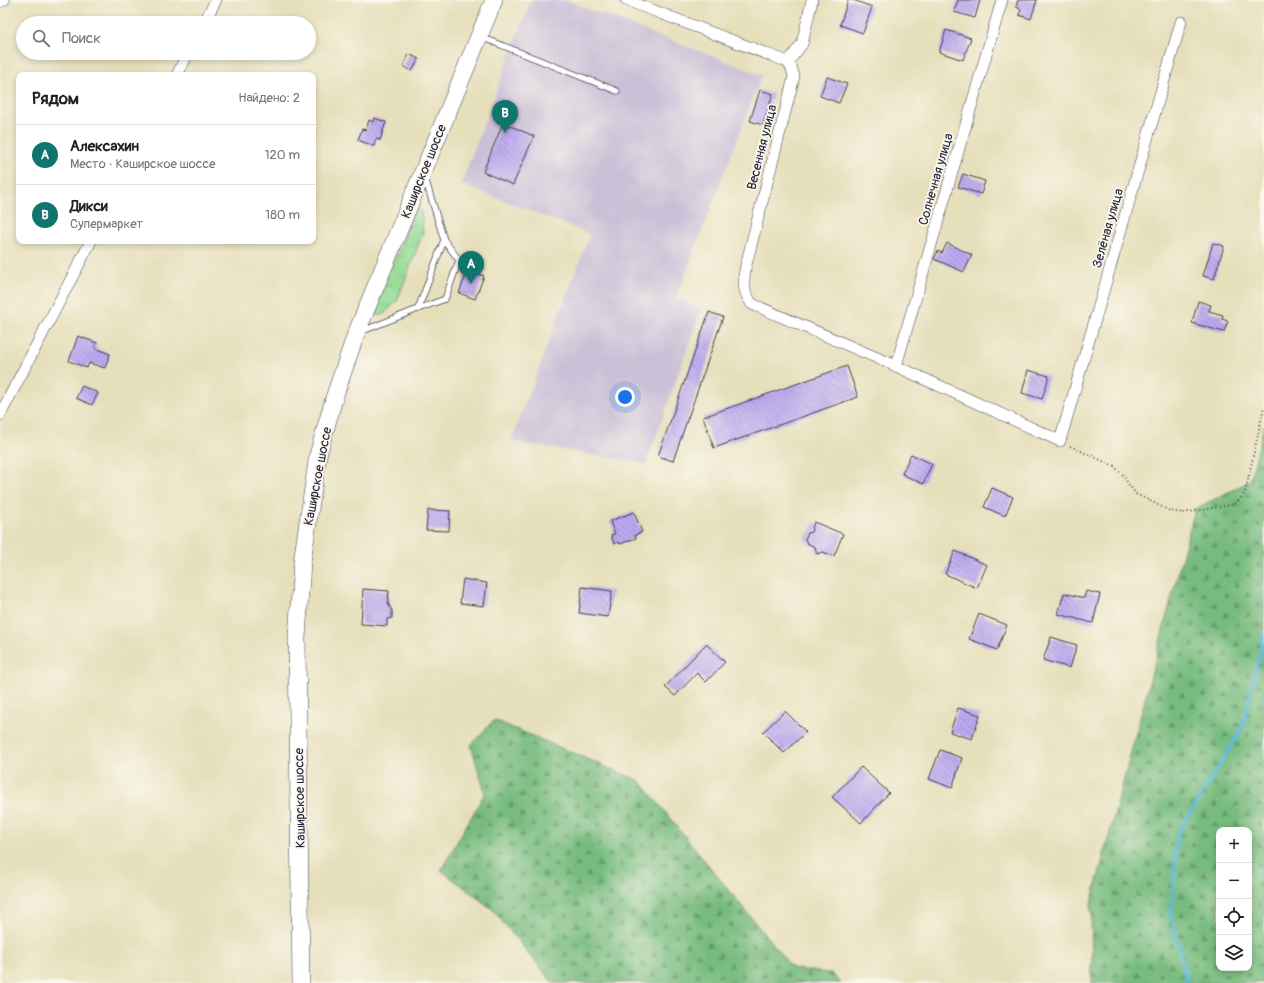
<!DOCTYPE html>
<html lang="ru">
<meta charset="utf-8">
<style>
body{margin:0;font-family:Pangolin,sans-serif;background:#f6f6f6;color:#222}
.controls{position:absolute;right:12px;bottom:12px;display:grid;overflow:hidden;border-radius:8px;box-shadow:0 2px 6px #0003}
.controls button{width:36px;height:36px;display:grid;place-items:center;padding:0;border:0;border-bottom:1px solid #e0e0e0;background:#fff;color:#222;font:20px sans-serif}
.you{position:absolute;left:625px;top:397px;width:14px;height:14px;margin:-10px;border:3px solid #fff;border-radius:50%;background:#1a73e8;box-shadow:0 0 0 6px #1a73e833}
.badge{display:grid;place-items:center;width:26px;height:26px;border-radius:50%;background:#0f766e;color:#fff;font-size:13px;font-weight:700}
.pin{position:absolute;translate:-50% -33px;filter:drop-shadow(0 1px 2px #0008)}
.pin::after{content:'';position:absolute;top:21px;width:14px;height:12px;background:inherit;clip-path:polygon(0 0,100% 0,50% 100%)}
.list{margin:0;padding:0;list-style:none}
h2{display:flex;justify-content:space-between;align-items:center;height:52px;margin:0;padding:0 16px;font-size:17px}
h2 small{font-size:13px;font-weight:400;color:#767676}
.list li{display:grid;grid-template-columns:26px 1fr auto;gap:12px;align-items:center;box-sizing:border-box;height:60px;padding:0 16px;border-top:1px solid #e0e0e0}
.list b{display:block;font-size:15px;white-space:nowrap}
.list p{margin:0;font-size:13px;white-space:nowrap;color:#767676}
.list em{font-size:13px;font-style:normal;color:#767676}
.icon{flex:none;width:22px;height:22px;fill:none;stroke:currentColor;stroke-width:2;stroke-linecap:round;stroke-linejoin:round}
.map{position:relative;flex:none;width:1264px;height:983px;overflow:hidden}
.search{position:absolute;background:#fff;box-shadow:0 2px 6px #0003;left:16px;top:16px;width:300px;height:44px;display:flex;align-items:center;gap:10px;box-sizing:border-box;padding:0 14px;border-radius:22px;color:#767676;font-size:15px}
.panel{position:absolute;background:#fff;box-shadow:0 2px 6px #0003;left:16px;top:72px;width:300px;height:172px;border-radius:8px}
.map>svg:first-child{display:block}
.industrial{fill:#c9bfd7}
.grass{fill:url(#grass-tufts);stroke:#5b7e68}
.forest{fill:url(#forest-firs);stroke:#4c6e5c;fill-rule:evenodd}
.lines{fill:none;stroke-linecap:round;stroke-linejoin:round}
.stream{stroke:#5ab8d8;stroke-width:3.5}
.building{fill:url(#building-back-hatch)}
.service-casing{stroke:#3f3e4e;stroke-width:7}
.minor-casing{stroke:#3f3e4e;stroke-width:12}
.primary-casing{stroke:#3f3e4e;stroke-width:18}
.path{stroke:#3f3e4e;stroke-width:2;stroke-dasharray:1 3;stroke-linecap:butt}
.service{stroke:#fff;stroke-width:5.5}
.minor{stroke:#fff;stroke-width:11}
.primary{stroke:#fff;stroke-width:17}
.labels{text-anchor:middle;stroke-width:3.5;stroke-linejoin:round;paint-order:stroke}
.street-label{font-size:13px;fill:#22223b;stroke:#fbf7ec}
</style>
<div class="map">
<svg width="1264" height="983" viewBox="0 0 1264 983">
<defs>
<pattern id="grass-tufts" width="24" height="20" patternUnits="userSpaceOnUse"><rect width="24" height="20" fill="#94db95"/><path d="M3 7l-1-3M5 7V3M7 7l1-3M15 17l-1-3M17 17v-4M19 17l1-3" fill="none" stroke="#7fbc81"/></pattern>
<pattern id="forest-firs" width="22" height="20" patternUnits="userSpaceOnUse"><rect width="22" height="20" fill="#77bb7e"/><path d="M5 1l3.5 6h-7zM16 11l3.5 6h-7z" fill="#619868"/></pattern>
<pattern id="building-back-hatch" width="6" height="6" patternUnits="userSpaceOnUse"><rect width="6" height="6" fill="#bbaaef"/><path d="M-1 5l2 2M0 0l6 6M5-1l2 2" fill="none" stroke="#988ac3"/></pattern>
</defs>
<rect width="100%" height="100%" fill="#fbf7ec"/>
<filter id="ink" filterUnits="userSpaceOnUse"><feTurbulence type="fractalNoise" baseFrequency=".025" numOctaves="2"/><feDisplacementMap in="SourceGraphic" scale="8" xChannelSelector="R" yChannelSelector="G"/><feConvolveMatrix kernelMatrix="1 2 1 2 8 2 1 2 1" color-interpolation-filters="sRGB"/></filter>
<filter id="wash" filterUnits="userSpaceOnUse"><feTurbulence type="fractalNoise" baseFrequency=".012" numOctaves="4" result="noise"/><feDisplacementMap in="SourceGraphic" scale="16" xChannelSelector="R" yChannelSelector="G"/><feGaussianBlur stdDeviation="0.9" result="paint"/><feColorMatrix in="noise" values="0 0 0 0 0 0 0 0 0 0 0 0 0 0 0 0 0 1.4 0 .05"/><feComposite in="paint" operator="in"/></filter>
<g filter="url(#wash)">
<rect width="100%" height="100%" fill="#e6dfbb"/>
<polygon class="industrial" points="531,0 565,0 762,75 676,298 702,308 646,464 511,441 590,234 461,184"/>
<polygon class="grass" points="416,208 421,211 423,232 397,301 383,315 372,315"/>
<g class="forest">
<path d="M1264,426V983H1092L1091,904L1195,509L1250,481ZM1219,830H1249V968H1219Z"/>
<polygon points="494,720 640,781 792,968 832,974 841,983 553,983 492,909 441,870 485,793 471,745"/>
</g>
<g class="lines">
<polyline class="stream" points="1187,983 1171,914 1177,835 1242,728 1264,634"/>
</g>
<g id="blocks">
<g class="building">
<polygon points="848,0 853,0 872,7 863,33 840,25"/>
<polygon points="958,0 980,0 975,18 954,12"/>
<polygon points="1018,0 1037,0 1031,19 1019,15 1021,9 1016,7"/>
<polygon points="946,30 971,38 963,60 939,52"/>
<polygon points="409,54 419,59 412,71 403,66"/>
<polygon points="827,77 847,84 839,103 820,96"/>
<polygon points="760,90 773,94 763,125 750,121"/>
<polygon points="374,118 386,122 380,140 376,139 374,146 358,140 362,129 366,130 369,120 373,122"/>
<polygon points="503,123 534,136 513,185 483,172"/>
<polygon points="963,174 985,181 981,194 958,187"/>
<polygon points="947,243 972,255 964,272 934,259 938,251 942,253"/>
<polygon points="1213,243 1224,246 1214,279 1203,276"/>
<polygon points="468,270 484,276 475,299 459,293"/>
<polygon points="1198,301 1211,305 1209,311 1223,315 1222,319 1228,321 1224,332 1192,323"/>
<polygon points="709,312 723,317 673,461 658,456"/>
<polygon points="78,336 97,343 95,348 110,354 105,368 89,363 87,368 69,361"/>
<polygon points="847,366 858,397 714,448 703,417"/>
<polygon points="1028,370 1049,376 1042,399 1022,393"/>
<polygon points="82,386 98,393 92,405 76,398"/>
<polygon points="911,454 932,464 923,484 902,474"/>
<polygon points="992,488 1013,497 1005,516 984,507"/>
<polygon points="428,510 450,511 449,531 426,530"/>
<polygon points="634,512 642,532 635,535 636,538 620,544 619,542 614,544 611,535 615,534 610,521"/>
<polygon points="814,522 843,534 834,556 823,552 817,554 815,547 807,543 805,539 808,533 811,532"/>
<polygon points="955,551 987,565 977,588 945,574"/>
<polygon points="463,579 487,583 484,606 460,603"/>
<polygon points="582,587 612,591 608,617 579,613"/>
<polygon points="363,589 389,591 388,603 392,611 392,618 387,619 387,626 361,624"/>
<polygon points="1086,591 1100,594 1093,623 1058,614 1064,593 1084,598"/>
<polygon points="979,614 1007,625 997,650 969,639"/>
<polygon points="1051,637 1077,645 1070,668 1043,660"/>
<polygon points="706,644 725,662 706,682 697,673 675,696 665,687"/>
<polygon points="958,708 980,715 972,739 950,732"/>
<polygon points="785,711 806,732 784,753 763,732"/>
<polygon points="940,750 962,758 952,788 929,779"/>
<polygon points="861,767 889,793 861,823 832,797"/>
</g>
</g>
</g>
<g filter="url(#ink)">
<use href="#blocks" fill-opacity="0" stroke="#3f3e4e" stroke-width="1"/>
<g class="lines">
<defs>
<g id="service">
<polyline points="481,37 617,91"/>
<polyline points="418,309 445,299 459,260 444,240"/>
<polyline points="360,332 418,309 444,240 425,178"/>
</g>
<g id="minor">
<polyline points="626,0 788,62"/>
<polyline points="0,2 4,0"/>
<polyline points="204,23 216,0"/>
<path d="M788,62L792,69L794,77L745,269C743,284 743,291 752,304L896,366L1060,441L1181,22"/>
<polyline points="788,62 802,44 812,0"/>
<polyline points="177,75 188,53"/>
<polyline points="896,366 1002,0"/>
<polyline points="0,415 91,241"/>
</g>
<polyline id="primary" points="301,983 297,638 302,562 318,455 335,395 356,334 494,0"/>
</defs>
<use href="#service" class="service-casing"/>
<use href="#minor" class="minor-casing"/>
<use href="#primary" class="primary-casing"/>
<polyline class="path" points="1070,446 1114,466 1123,475 1129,485 1136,494 1170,511 1183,513 1231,505 1238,501 1245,493 1264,407"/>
<use href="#service" class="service"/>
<use href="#minor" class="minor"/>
<use href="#primary" class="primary"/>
</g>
</g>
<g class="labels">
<g class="street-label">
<text transform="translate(761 147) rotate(-76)" y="5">Весенняя улица</text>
<text transform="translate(423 171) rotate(-68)" y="5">Каширское шоссе</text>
<text transform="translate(935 179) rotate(-74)" y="5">Солнечная улица</text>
<text transform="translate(1107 228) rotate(-74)" y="5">Зелёная улица</text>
<text transform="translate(317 476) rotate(-79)" y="5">Каширское шоссе</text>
<text transform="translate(299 798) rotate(-91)" y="5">Каширское шоссе</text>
</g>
</g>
</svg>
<div class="controls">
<button>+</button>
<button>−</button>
<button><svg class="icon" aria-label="locate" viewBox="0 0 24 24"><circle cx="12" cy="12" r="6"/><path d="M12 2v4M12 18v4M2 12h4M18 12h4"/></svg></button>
<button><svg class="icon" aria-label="layers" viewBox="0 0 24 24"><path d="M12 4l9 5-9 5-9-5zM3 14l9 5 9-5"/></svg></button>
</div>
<div class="you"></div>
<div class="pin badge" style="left:471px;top:284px">A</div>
<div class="pin badge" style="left:505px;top:133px">B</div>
<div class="search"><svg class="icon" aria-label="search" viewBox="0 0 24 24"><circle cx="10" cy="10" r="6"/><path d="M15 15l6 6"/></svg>Поиск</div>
<section class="panel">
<h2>Рядом<small>Найдено: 2</small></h2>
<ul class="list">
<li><span class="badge">A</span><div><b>Алексахин</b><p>Место · Каширское шоссе</p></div><em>120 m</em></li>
<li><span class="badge">B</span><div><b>Дикси</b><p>Супермаркет</p></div><em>180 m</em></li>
</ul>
</section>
</div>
